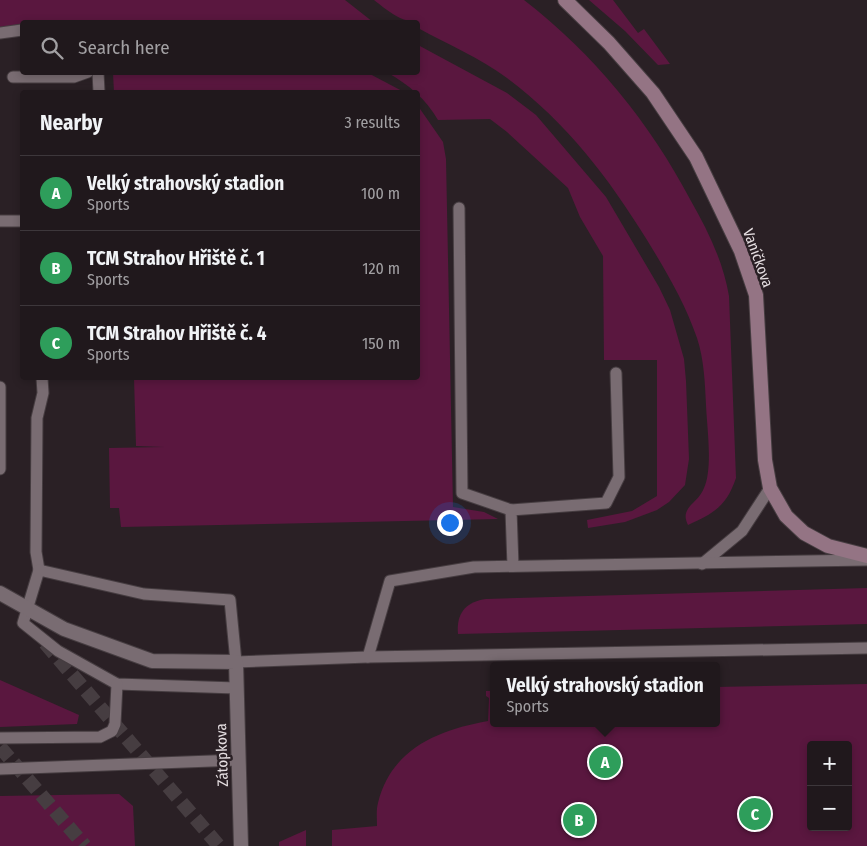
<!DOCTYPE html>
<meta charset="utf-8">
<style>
body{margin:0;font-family:"Fira Sans Condensed",sans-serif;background:#282125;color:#f1f3f6}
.controls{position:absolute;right:15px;bottom:15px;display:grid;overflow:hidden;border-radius:5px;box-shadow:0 2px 8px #0003}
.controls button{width:45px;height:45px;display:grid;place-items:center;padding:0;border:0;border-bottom:1px solid #3d373b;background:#20181c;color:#f1f3f6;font:25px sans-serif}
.you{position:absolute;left:449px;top:522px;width:18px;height:18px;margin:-12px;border:4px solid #fff;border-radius:50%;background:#1a73e8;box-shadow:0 0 0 8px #1a73e833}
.badge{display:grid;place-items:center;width:32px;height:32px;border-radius:50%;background:#2563eb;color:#fff;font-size:16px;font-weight:700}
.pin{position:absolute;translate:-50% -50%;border:2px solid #fff;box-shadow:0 1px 5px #0006}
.popup{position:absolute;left:490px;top:662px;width:230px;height:65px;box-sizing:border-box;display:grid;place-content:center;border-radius:5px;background:#20181c;filter:drop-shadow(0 1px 4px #0005);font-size:16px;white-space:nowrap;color:#a2a0a3}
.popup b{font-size:19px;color:#f1f3f6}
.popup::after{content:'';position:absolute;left:50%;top:100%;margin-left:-10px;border:10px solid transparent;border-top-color:#20181c}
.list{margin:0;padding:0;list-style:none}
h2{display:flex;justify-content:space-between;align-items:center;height:65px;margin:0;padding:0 20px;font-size:21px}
h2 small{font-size:16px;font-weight:400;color:#a2a0a3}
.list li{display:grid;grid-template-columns:32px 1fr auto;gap:15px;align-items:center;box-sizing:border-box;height:75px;padding:0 20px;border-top:1px solid #3d373b}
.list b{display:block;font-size:19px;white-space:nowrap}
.list p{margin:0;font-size:16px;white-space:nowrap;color:#a2a0a3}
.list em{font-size:16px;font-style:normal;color:#a2a0a3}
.icon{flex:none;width:28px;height:28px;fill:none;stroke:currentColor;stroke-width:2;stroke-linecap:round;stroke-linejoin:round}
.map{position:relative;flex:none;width:867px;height:846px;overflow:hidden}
.search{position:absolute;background:#20181c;box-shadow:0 2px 8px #0003;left:20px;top:20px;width:400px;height:55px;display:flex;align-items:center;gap:12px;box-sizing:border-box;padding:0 18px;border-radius:5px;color:#a2a0a3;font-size:19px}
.panel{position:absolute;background:#20181c;box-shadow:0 2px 8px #0003;left:20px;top:90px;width:400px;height:290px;border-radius:5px}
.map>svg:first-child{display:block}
.green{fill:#5a173f;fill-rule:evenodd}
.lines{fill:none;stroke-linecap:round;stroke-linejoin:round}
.trunk-tunnel{stroke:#463d41;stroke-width:14;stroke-dasharray:14 7;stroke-linecap:butt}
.service-casing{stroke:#463d41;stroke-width:13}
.minor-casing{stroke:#463d41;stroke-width:16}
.secondary-casing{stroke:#463d41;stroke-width:16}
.service{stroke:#796c72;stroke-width:11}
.minor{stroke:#796c72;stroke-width:14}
.secondary{stroke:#947484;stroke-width:14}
.labels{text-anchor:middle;stroke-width:5;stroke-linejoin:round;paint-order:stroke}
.street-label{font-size:15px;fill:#e6dfe2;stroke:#2a2025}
</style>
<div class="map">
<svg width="867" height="846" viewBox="0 0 867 846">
<rect width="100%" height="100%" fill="#2a2025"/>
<g class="green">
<polygon points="0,0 345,0 373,22 22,22 22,26 0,30"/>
<path d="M374,0H524C594,54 650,123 691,201C708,231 723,261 729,296L736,478C726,507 714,513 688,525C679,507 698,504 704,488C713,468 707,428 706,405C705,383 704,359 697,338C685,303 666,271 647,240C608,177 567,123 507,78C480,58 447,44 418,28V22C400,22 387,10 374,0Z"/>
<polygon points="589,0 613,0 638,33 644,29 670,64 658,65 625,31"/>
<path d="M418,45L507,93L536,115L606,197L659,287L670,310L684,359L686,381L689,459L685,485L669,502L657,510L625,522L588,528L587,520L632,511L657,496V360H604L603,256L580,217L568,188L507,132L490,119L438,120C426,99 409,85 388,73L418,72Z"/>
<polygon points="113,73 368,73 404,92 114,92"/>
<polygon points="418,106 443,142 446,159 453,507 484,512 498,519 121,527 119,508 110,508 109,448 164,447 136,446 134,378 418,378"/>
<path d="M867,588V624L458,634C456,613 466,602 486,599Z"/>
<polygon points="0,680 79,715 77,724 0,727"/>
<path d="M867,684V846H332V830L377,826C377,819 376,810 378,803C391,749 438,730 488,721L489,698L486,696V691H494V723H716V687ZM811,745H848V827H811Z"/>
<polygon points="119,794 133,806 135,846 0,846 0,796"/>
<polygon points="306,830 306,846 279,846 279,842"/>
</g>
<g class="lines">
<g class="trunk-tunnel">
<polyline points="45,643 219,846"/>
<polyline points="0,747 85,846"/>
</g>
<defs>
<g id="service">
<polyline points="0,33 22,30"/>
<polyline points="98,72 99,92"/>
<polyline points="13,77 74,77 88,72"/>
<polyline points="459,208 462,493 511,510"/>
<polyline points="0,221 22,221"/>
<polyline points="0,387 0,469"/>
<polyline points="702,564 742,531 770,488"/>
<polyline points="513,566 511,510 606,503 619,477 616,373"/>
<polyline points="39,570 36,552 37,418 43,393 42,378"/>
<polyline points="368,657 390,581 474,567 867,560"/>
<polyline points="236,688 117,684 58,651 23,623 39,570 144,594 230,600 236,662 368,657 867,648"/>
<polyline points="0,738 100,737 112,731 115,724 117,684"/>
<polyline points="0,769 238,760"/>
</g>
<polyline id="minor" points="0,593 64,629 152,661 236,662 241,846"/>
<polyline id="secondary" points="565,0 609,43 653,93 696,157 741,251 756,295 765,460 770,488 786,516 804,533 828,546 867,556"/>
</defs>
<use href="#service" class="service-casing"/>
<use href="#minor" class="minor-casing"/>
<use href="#secondary" class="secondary-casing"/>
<use href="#service" class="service"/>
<use href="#minor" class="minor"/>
<use href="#secondary" class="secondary"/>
</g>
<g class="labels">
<g class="street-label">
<text transform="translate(758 258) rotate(70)" y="5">Vaníčkova</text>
<text transform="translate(222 755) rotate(-92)" y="5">Zátopkova</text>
</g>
</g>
</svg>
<div class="controls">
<button>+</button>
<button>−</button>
</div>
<div class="you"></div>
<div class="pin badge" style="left:605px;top:762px;background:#2e9e5b">A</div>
<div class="popup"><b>Velký strahovský stadion</b>Sports</div>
<div class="pin badge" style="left:579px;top:820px;background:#2e9e5b">B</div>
<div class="pin badge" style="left:755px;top:814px;background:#2e9e5b">C</div>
<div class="search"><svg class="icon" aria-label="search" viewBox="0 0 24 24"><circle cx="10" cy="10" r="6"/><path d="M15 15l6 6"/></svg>Search here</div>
<section class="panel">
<h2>Nearby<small>3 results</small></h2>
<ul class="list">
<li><span class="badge" style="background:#2e9e5b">A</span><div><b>Velký strahovský stadion</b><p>Sports</p></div><em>100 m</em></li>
<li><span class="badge" style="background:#2e9e5b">B</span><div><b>TCM Strahov Hřiště č. 1</b><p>Sports</p></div><em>120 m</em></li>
<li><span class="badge" style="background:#2e9e5b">C</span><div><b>TCM Strahov Hřiště č. 4</b><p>Sports</p></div><em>150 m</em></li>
</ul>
</section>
</div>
